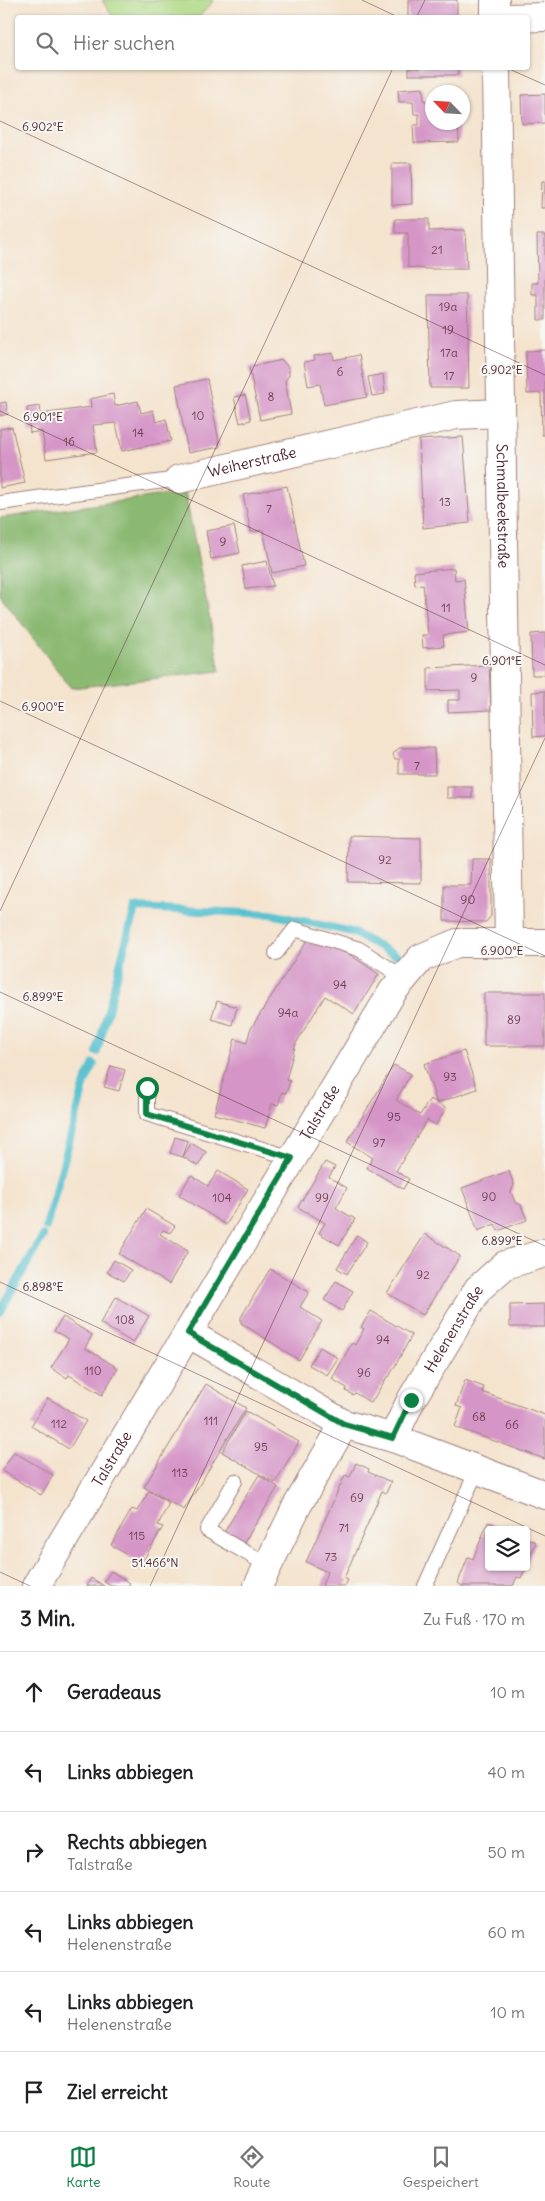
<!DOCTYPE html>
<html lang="de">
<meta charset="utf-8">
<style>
body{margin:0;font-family:Delius,sans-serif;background:#f6f6f6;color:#202124}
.controls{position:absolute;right:15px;bottom:15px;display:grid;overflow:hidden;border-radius:5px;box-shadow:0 1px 4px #0004}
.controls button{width:45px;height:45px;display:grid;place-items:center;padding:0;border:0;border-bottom:1px solid #e0e0e0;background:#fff;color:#202124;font:25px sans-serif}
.compass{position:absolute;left:425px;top:85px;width:45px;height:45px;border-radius:50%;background:#fff;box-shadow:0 1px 4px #0004;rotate:295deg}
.stop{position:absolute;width:15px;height:15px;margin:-11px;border:4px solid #0b8043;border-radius:50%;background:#fff}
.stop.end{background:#0b8043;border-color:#fff;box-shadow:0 1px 5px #0008}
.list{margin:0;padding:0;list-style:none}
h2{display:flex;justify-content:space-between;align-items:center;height:65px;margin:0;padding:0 20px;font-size:21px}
h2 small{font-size:16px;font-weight:400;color:#757577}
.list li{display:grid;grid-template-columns:32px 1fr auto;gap:15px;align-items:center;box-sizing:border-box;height:80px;padding:0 20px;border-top:1px solid #e0e0e0}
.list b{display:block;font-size:19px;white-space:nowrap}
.list p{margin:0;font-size:16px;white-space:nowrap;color:#757577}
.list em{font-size:16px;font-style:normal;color:#757577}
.icon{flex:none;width:28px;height:28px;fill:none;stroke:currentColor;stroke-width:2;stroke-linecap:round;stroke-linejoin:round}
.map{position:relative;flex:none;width:545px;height:1586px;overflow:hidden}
.search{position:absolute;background:#fff;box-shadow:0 1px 4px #0004;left:15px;right:15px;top:15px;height:55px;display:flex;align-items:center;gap:12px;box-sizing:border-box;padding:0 18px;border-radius:5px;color:#757577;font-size:19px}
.sheet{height:545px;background:#fff}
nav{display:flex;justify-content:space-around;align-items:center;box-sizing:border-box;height:70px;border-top:1px solid #e0e0e0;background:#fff;font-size:14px;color:#757577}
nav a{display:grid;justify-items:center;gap:2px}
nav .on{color:#0b8043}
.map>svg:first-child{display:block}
.green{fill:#afd985;stroke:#7c7c58}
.forest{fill:#8bb972;stroke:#6a6c4e}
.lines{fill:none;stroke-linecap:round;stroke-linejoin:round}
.stream{stroke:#53bfce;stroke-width:8}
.building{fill:#d596c7}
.lane-casing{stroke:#9f817c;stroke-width:16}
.street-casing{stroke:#9f817c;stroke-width:30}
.lane{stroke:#fff;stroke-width:14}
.street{stroke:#fff;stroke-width:28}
.route{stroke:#0b8043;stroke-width:6}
.ticks{fill:none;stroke:#4a1f2b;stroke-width:1;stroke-opacity:0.45}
.labels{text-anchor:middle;stroke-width:4;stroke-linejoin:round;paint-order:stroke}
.number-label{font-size:12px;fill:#6d3d52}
.street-label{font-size:15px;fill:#4a1f2b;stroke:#f6f6f2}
.ticks-label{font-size:12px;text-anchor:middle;fill:#4a1f2b;stroke:#f6f6f2;stroke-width:4;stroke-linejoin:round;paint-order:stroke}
</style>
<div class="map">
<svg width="545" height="1586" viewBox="0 0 545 1586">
<rect width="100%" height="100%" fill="#f6f6f2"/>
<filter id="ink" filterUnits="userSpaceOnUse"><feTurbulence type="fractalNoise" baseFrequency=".02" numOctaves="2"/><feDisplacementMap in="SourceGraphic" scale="10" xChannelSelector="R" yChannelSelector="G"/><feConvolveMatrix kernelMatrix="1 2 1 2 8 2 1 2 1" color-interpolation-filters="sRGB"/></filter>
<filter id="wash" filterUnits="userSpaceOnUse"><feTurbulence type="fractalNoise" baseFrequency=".0096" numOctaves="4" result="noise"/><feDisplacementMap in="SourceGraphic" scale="20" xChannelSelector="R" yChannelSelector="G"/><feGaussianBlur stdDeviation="1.12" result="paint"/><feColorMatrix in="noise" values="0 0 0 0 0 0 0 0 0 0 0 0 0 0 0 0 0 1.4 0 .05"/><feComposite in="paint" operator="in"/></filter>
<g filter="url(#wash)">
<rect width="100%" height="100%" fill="#f4e3cd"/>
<polygon class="green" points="102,0 214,0 199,17 114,18"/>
<polygon class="forest" points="185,492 220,671 71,688 0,595 0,518"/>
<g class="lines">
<g class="stream">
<polyline points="97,1052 135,908 271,914 352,932 399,957"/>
<polyline points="46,1227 85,1083 94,1064"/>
<polyline points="0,1312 43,1236"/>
</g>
</g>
<g id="blocks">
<g class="building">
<rect x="408" y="0" width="49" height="18"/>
<rect x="409" y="68" width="49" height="7"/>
<polygon points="423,88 424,101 432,101 432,122 458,122 459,142 414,143 413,125 419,125 419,114 414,114 413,102 399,102 398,90"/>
<polygon points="545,94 545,123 522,124 521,95"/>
<polygon points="392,163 411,163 412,204 392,205"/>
<polygon points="542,181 545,181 545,208 541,208"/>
<polygon points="395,219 429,219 429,231 465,230 467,269 426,269 408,267 408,233 395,233"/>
<polygon points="537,235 545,235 545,320 538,320 538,295 532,295 532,283 538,283"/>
<polygon points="428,295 467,295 469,388 430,388"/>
<polygon points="545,350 545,435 542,435 541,393 527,394 526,351"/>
<polygon points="333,353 334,360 359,355 367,397 324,405 320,384 308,386 304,362 315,360 314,356"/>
<polygon points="282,360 289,369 289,375 285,381 291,414 260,420 249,367"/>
<polygon points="383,374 385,394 372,396 368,377"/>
<polygon points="207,379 220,447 188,453 176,385"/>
<polygon points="113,394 115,406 138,401 141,413 153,410 156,422 166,419 171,441 122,451 116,423 93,425 97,452 46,459 42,431 30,433 27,408 40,406 41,414 91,407 90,399"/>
<polygon points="245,395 251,420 240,423 234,397"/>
<polygon points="6,402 8,414 0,416 0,403"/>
<polygon points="12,427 25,483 0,488 0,429"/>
<polygon points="463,437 470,523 423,528 419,440"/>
<polygon points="287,486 304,566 272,573 263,530 251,532 243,495"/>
<polygon points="234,526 240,553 211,559 206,531"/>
<polygon points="267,561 273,586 246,589 242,566"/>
<polygon points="454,568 455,580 464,579 469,632 443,635 444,646 423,648 422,635 428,635 423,584 415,585 414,572"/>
<polygon points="545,633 545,675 532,675 531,634"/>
<polygon points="489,665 491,710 448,712 448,700 460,700 460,690 428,691 428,668"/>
<polygon points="545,691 545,736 533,737 532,692"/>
<polygon points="399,748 434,748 435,774 399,774 399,759 395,759 393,754"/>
<rect x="447" y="787" width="25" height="11"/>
<polygon points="349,836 421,838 421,883 348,882"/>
<polygon points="472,859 491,859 491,916 486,922 444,921 444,885 471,885"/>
<polygon points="307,940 349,954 379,974 354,1014 325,996 296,1043 286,1080 290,1081 286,1093 282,1092 278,1105 272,1104 265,1128 214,1114 235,1039 247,1043 250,1030"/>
<rect x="484" y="993" width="61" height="53"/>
<polygon points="217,1001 237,1007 232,1025 211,1019"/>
<polygon points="464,1051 477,1089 437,1103 446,1108 436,1125 427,1120 396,1171 409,1179 403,1189 367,1168 373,1158 347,1142 394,1065 411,1074 396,1100 420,1115 430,1099 437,1103 424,1064"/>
<polygon points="111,1066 125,1070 119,1091 104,1087"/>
<polygon points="175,1137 188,1141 183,1157 191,1143 206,1152 198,1166 183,1157 170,1153"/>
<polygon points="325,1162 335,1167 329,1177 347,1188 336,1208 355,1219 339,1245 319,1233 325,1223 298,1207"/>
<polygon points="218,1171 248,1189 226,1225 179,1195 191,1175 208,1186"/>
<polygon points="509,1171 514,1185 511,1192 515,1202 521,1205 527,1220 498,1231 495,1224 478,1231 462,1188"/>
<polygon points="146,1209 175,1226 170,1233 163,1230 160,1234 188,1251 169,1284 119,1254"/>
<polygon points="425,1234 460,1256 423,1315 387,1293"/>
<polygon points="357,1235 367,1242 347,1274 337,1268"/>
<polygon points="114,1260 131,1270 124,1281 107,1272"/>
<polygon points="270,1269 309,1292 300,1307 322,1321 299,1360 241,1323 241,1317"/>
<polygon points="336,1281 353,1291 342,1311 324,1300"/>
<polygon points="116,1297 149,1316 133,1343 100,1323"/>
<polygon points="545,1304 545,1327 510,1327 510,1305"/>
<polygon points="371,1311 412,1335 389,1377 387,1377 371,1403 355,1393 353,1395 346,1391 347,1388 332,1379 352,1343 355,1345 364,1329 361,1327"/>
<polygon points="63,1317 92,1335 85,1348 118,1368 102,1395 69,1375 67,1378 51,1368 69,1339 54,1331"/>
<polygon points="320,1347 338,1358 327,1375 309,1365"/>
<polygon points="465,1380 484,1387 482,1392 545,1415 545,1459 455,1427 462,1408 456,1406"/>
<polygon points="206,1384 246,1408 184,1510 144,1487"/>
<polygon points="48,1398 86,1421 69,1449 31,1426"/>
<polygon points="246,1411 299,1442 275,1483 222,1452"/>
<polygon points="14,1452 53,1475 41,1495 2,1471"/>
<polygon points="356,1463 369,1469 368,1472 391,1482 386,1493 382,1491 344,1578 348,1580 345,1586 322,1586 327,1572 306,1562 345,1475 350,1477"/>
<polygon points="259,1475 278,1487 242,1546 223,1534"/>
<polygon points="149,1491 169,1503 158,1525 163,1527 141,1564 111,1545 132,1509 137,1511"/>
<polygon points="488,1522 506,1530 489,1530 489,1567 526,1567 521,1578 517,1577 513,1586 462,1586 458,1583 468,1557 473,1559"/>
<polygon points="526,1538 536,1542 526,1566"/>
<polygon points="111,1571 130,1583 128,1586 111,1586 104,1582"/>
<polygon points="91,1578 104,1586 87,1586"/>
</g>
</g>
</g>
<g filter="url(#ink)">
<use href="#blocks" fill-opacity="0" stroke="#9f817c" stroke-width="1"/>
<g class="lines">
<defs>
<g id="lane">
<polyline points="0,503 179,479"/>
<polyline points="276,953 295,929 359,949 404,978"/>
<polyline points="147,1088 147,1114 292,1158"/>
<polyline points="235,1481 207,1530 267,1565"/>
<polyline points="425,1586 477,1470"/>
</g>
<g id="street">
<polyline points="495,0 495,18"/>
<polyline points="508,18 545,17"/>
<path id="s1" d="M496,68L509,943"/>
<path id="s2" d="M179,479L456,415L501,413"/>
<polyline points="188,1333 344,1424 393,1438 545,1495"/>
<path id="s3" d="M393,1438L411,1400L478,1289L505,1265L545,1253"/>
<path id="s4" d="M36,1586L393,991L421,958L457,943H545"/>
<polyline points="258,1586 297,1506 344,1424"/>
</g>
</defs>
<use href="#lane" class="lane-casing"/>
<use href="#street" class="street-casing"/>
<use href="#lane" class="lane"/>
<use href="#street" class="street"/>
</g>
</g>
<g class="lines" filter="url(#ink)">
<polyline class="route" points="147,1088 147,1114 292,1158 188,1333 344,1424 393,1438 411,1400"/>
</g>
<path class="ticks" d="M362,0L400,18M416,18L425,0M507,68L545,85M0,121L545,375M0,411L545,665M0,701L545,956M0,911L393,68M0,992L545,1246M0,1282L545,1536M0,1572L30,1586M150,1586L545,738"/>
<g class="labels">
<g class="number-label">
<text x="437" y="254">21</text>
<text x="448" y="311">19a</text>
<text x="448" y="334">19</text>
<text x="449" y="357">17a</text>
<text x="340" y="376">6</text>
<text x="449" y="380">17</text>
<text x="271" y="401">8</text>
<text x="198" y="420">10</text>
<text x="138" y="437">14</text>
<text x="69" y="446">16</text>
<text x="445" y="506">13</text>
<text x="269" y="513">7</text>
<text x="223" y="546">9</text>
<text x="446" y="612">11</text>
<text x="474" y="682">9</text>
<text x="417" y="770">7</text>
<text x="385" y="864">92</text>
<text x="468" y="904">90</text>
<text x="340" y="989">94</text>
<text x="288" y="1017">94a</text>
<text x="514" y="1024">89</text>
<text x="450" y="1081">93</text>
<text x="394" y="1121">95</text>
<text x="379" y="1147">97</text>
<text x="489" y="1201">90</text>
<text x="222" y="1202">104</text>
<text x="322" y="1202">99</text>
<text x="423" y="1279">92</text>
<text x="125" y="1324">108</text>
<text x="383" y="1344">94</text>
<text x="93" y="1375">110</text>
<text x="364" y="1377">96</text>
<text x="479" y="1421">68</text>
<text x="211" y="1425">111</text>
<text x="59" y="1428">112</text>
<text x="512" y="1429">66</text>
<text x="261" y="1451">95</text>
<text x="180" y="1477">113</text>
<text x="357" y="1502">69</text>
<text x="344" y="1532">71</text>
<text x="137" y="1540">115</text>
<text x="331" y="1561">73</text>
</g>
<g class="street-label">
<text dy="5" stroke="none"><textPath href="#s2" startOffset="75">Weiherstraße</textPath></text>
<text dy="5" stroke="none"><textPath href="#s1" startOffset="438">Schmalbeekstraße</textPath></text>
<text dy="5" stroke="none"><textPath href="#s4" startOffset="552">Talstraße</textPath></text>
<text dy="5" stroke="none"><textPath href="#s3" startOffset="125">Helenenstraße</textPath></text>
<text dy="5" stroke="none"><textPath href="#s4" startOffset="148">Talstraße</textPath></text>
</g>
</g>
<g class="ticks-label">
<text x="43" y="131">6.902°E</text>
<text x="502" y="374">6.902°E</text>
<text x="43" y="421">6.901°E</text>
<text x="502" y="665">6.901°E</text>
<text x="43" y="711">6.900°E</text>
<text x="502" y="955">6.900°E</text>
<text x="43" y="1001">6.899°E</text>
<text x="502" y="1245">6.899°E</text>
<text x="43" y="1291">6.898°E</text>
<text x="155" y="1567">51.466°N</text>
</g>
</svg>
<div class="controls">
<button><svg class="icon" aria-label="layers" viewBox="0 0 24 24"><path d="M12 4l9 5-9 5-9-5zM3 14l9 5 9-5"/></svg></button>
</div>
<svg class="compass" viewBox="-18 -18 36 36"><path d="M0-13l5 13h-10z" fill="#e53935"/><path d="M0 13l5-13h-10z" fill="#757577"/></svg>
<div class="stop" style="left:147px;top:1088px"></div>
<div class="stop end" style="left:411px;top:1400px"></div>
<div class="search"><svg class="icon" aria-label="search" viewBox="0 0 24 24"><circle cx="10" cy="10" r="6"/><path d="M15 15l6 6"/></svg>Hier suchen</div>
</div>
<section class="sheet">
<h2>3 Min.<small>Zu Fuß · 170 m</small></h2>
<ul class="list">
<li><svg class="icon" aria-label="ahead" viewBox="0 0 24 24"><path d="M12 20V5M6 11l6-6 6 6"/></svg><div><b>Geradeaus</b></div><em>10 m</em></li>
<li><svg class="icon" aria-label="left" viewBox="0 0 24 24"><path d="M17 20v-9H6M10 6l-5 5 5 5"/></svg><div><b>Links abbiegen</b></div><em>40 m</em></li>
<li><svg class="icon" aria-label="right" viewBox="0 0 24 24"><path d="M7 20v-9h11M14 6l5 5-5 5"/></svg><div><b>Rechts abbiegen</b><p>Talstraße</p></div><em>50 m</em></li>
<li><svg class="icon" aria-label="left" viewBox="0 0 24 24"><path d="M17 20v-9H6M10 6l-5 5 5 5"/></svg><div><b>Links abbiegen</b><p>Helenenstraße</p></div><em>60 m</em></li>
<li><svg class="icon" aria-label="left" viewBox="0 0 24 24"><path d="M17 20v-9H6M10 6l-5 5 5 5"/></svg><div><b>Links abbiegen</b><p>Helenenstraße</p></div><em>10 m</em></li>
<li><svg class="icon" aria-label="arrive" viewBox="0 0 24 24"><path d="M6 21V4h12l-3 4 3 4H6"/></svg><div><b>Ziel erreicht</b></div></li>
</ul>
</section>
<nav>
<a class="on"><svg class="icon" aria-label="map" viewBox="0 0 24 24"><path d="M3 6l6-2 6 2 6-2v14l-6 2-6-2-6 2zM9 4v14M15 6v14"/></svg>Karte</a>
<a><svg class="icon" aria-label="directions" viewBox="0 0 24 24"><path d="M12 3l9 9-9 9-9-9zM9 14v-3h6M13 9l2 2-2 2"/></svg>Route</a>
<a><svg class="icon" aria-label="saved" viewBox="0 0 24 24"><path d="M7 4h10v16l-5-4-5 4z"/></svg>Gespeichert</a>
</nav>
